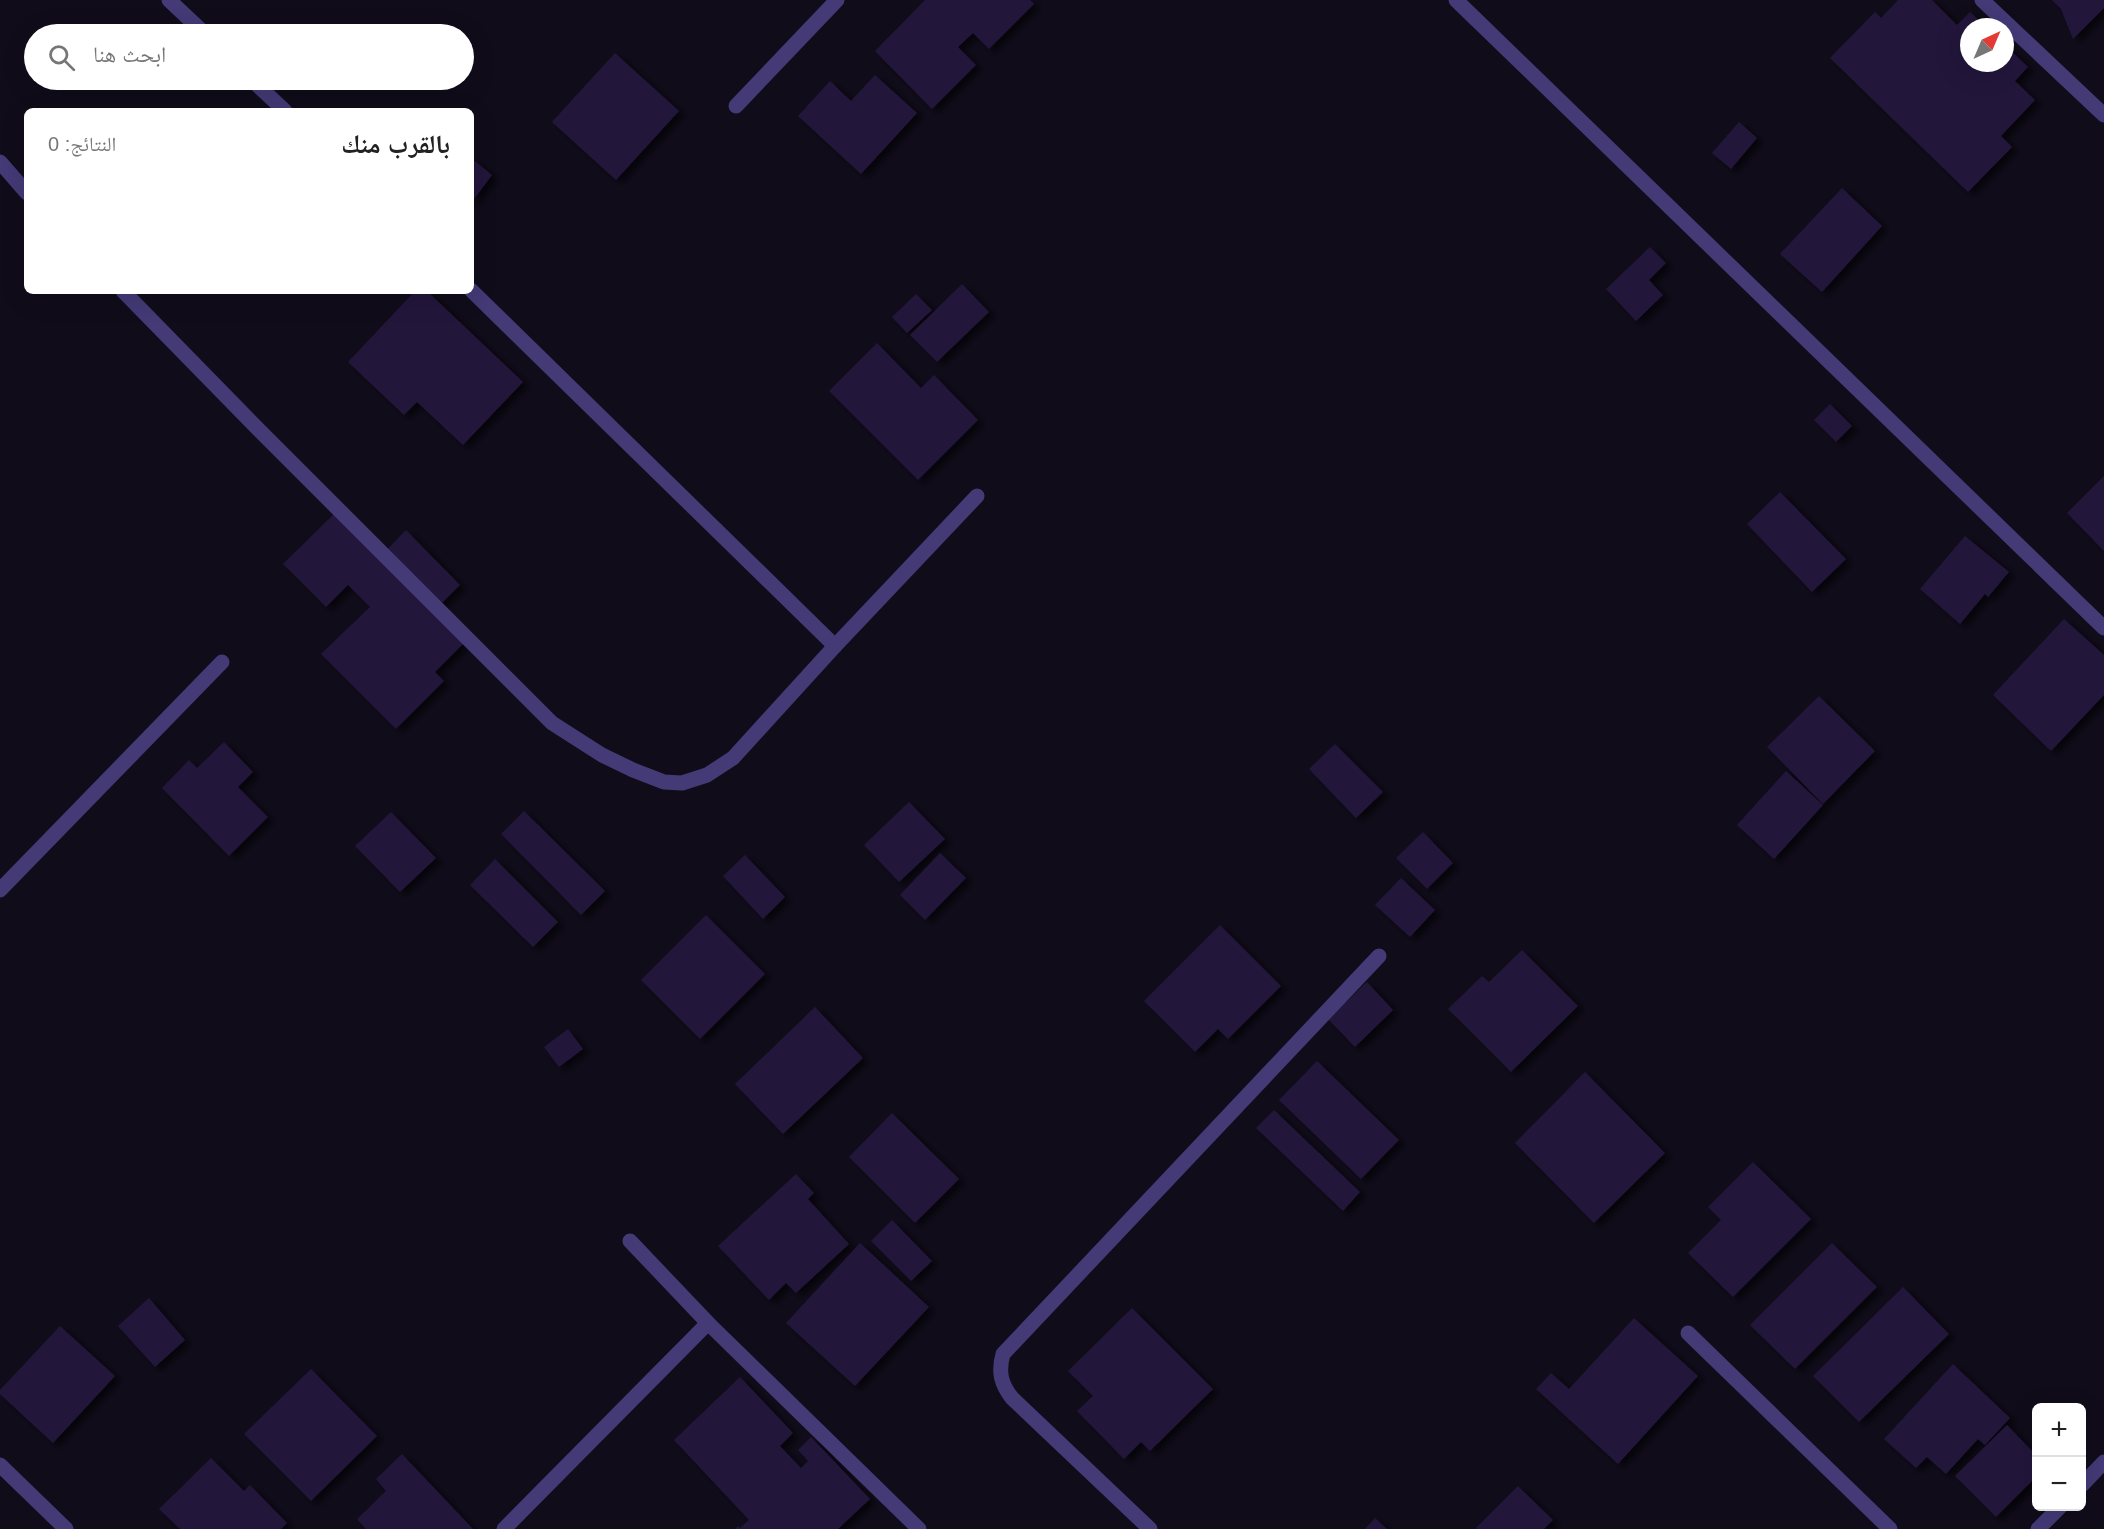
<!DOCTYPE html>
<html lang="ar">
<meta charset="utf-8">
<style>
body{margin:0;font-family:Arial,"Noto Naskh Arabic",sans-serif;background:#f6f6f6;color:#222;direction:rtl}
.controls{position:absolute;right:18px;bottom:18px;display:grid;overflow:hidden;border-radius:9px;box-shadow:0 6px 24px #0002}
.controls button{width:54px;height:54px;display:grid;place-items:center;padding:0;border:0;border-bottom:2px solid #e0e0e0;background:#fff;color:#222;font:30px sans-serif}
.compass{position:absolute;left:1960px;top:18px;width:54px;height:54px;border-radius:50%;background:#fff;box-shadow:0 6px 24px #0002;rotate:44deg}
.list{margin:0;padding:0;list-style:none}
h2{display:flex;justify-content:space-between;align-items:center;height:78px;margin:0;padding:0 24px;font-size:26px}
h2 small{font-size:20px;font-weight:400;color:#767676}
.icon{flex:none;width:33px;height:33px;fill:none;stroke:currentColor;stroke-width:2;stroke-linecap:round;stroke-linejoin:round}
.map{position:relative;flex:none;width:2104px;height:1529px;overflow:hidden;direction:ltr}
.search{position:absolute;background:#fff;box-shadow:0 6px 24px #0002;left:24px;top:24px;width:450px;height:66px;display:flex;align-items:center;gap:15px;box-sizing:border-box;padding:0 21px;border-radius:33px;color:#767676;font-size:22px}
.panel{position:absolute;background:#fff;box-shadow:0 6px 24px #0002;left:24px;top:108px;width:450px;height:186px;border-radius:9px;direction:rtl}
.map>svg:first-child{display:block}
.building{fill:#24193a;filter:url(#shadow)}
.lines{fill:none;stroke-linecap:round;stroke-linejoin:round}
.minor{stroke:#433a76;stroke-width:15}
</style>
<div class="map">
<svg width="2104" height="1529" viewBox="0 0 2104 1529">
<defs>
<filter id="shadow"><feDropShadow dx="6" dy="4" stdDeviation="3" flood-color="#0009"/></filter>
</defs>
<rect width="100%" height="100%" fill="#100c1a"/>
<g class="building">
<polygon points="925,0 1030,0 1034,4 989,49 973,33 958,47 976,65 932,109 875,51"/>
<polygon points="1898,0 1932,0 1957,25 1970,12 1986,27 1969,27 1969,63 2005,63 2005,45 2028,67 2015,81 2035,100 2001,136 2012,147 1968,192 1830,58 1875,12 1881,18"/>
<polygon points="2052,0 2104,0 2104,8 2073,39 2061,9"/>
<polygon points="615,53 679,111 616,180 552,122"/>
<polygon points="875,75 917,113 861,174 798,116 830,81 851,101"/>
<polygon points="1739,122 1757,138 1731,169 1712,153"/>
<polygon points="471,158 492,175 471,203"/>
<polygon points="1842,188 1882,226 1822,292 1780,254"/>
<polygon points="1650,247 1666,263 1649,280 1663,295 1636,321 1606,289"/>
<polygon points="962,284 989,312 937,362 910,335"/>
<polygon points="415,291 427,291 523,382 463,445 417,402 404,415 348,362"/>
<polygon points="916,294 932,310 907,333 892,317"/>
<polygon points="877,343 921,388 934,375 978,420 918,480 829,391"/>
<polygon points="1830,404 1852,426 1836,442 1814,420"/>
<polygon points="2104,476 2104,551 2067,513"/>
<polygon points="1780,492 1846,559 1812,592 1747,524"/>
<polygon points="335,513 379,558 406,530 460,585 433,612 464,643 435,672 444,681 396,729 321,654 370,607 348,585 326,607 283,564"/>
<polygon points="1965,536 2009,572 1988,597 1985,594 1960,624 1920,589"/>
<polygon points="2064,619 2104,655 2104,695 2051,751 1993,695"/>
<polygon points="1819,696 1875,751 1823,804 1767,747"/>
<polygon points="224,742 253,772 238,787 268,817 229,856 162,788 189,760 197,768"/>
<polygon points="1335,744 1383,792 1356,818 1309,769"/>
<polygon points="1786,771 1823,805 1774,859 1737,825"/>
<polygon points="909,802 945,839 899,882 864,845"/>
<polygon points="524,811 605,891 581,915 501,834"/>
<polygon points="391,812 436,858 400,892 355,846"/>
<polygon points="1423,832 1453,863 1427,889 1396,858"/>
<polygon points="940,853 966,878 925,920 900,895"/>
<polygon points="745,855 785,897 763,919 723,876"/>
<polygon points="495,859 558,922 533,947 470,885"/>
<polygon points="1401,878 1435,910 1410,937 1375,905"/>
<polygon points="706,915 765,974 700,1039 641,980"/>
<polygon points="1220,925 1281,986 1228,1039 1218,1029 1195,1052 1144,1001"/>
<polygon points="1522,950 1578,1006 1511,1072 1448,1009 1482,976 1489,982"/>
<polygon points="1367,982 1393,1010 1355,1047 1328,1019"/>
<polygon points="815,1007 863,1058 783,1134 735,1084"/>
<polygon points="568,1029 583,1049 559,1067 544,1047"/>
<polygon points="1317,1061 1399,1140 1361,1179 1279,1100"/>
<polygon points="1585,1072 1665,1153 1594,1223 1515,1143"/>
<polygon points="1274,1110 1360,1192 1343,1211 1256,1128"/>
<polygon points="892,1113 959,1179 915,1223 849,1157"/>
<polygon points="1753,1162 1811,1219 1733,1297 1688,1253 1721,1220 1708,1207"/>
<polygon points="796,1174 814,1193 808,1199 849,1244 796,1293 786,1283 769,1300 718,1246"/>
<polygon points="892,1220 932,1261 911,1281 871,1241"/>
<polygon points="860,1243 929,1307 855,1386 786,1323"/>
<polygon points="1832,1243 1877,1287 1795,1369 1750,1325"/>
<polygon points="1903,1287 1949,1334 1859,1422 1813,1376"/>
<polygon points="149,1298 185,1340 155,1367 118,1326"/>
<polygon points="1132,1308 1213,1389 1150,1451 1141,1442 1124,1459 1077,1411 1093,1396 1068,1371"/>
<polygon points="1634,1318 1698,1376 1618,1464 1536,1389 1551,1373 1569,1389"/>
<polygon points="60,1326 115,1376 53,1443 0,1394 0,1390"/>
<polygon points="1953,1364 2010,1418 1985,1445 1978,1439 1946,1474 1927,1457 1916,1468 1884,1439"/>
<polygon points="311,1369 377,1436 311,1501 244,1434"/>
<polygon points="740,1377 793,1433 780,1446 801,1468 808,1461 798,1450 811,1437 870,1499 838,1529 735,1529 738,1526 740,1528 749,1520 674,1440"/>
<polygon points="2007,1425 2036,1455 2036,1477 1996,1517 1955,1476"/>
<polygon points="402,1454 473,1529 366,1529 357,1519 386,1491 376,1479"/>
<polygon points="211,1458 244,1491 250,1485 287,1523 281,1529 180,1529 159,1509"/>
<polygon points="1518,1486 1553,1520 1544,1529 1478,1529 1476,1528"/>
<polygon points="1375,1518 1387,1529 1365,1529"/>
</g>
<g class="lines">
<g class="minor">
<polyline points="169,0 205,34"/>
<polyline points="1456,0 2104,628"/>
<polyline points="1982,0 2104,115"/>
<polyline points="252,80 285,111"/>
<polyline points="736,106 837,0"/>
<polyline points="0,162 27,193"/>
<polyline points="471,290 835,646"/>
<polyline points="123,291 260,431 552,723 602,755 633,770 664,782 682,783 707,775 733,758 835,646 977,496"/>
<polyline points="0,890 222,662"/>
<polyline points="630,1241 708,1323 919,1529"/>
<polyline points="1688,1333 1890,1529"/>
<polyline points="0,1465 66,1529"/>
<polyline points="2082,1485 2104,1462"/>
<polyline points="504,1529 708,1323"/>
<path d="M1150,1529L1012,1398C1001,1384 998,1372 1003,1354L1379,956"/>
<polyline points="2038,1529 2061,1506"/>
</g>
</g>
</svg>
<div class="controls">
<button>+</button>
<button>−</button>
</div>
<svg class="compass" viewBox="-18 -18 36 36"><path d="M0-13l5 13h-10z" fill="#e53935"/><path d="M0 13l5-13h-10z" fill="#767676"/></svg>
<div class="search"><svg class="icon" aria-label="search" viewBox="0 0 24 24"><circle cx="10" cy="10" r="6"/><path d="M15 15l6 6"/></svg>ابحث هنا</div>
<section class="panel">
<h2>بالقرب منك<small>النتائج: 0</small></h2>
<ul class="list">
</ul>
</section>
</div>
